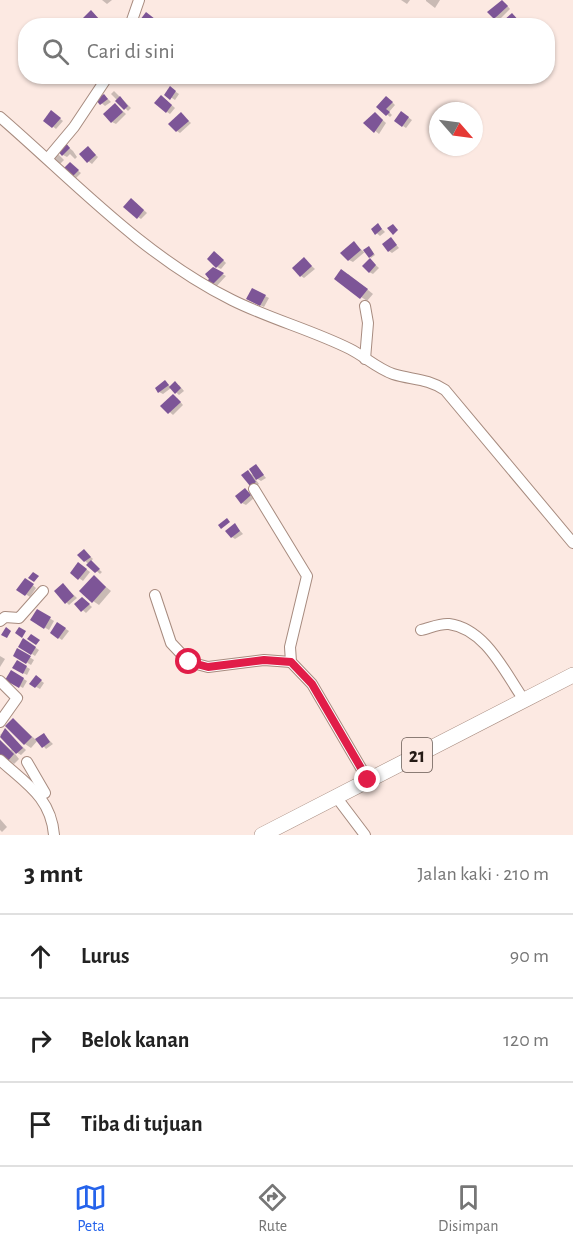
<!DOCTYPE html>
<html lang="id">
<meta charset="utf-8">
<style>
body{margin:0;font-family:"Alegreya Sans",sans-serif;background:#f6f6f6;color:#222}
.compass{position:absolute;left:429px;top:102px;width:54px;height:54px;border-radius:50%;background:#fff;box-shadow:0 2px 4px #0004;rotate:118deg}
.stop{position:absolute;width:18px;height:18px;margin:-14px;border:4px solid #e11d48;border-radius:50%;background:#fff}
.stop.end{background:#e11d48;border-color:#fff;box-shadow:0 2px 6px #0008}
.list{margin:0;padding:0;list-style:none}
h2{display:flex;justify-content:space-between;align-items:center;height:78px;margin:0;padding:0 24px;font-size:26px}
h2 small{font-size:20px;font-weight:400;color:#767676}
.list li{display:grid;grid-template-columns:39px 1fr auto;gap:18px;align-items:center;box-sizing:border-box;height:84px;padding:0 24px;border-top:2px solid #e0e0e0}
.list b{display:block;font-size:22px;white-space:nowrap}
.list em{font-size:20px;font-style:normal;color:#767676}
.icon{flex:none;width:33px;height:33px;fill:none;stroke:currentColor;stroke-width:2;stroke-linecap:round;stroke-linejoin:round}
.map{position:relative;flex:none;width:573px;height:835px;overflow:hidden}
.search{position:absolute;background:#fff;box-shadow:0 2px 4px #0004;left:18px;right:18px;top:18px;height:66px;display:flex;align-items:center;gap:15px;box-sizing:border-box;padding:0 21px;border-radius:24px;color:#767676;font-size:22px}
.sheet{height:330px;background:#fff}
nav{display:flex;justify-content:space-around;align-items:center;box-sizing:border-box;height:84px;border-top:2px solid #e0e0e0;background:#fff;font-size:16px;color:#767676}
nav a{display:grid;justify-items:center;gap:3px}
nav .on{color:#2563eb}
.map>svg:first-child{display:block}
.shadow{fill:#0003}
.building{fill:#7d5597}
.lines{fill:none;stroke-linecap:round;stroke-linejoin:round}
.minor-casing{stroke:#a78b7f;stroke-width:12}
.highway-casing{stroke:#a78b7f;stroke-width:16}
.minor{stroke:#fff;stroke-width:10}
.highway{stroke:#fff;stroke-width:15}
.route{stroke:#e11d48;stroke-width:8}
.labels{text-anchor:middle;stroke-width:6;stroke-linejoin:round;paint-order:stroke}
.shield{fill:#fce9e2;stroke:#665852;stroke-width:1.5}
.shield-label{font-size:20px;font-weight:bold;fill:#251a15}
</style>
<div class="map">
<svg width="573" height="835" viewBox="0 0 573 835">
<rect width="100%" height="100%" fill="#fce9e2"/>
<g class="shadow">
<polygon points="102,0 112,0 107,4"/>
<polygon points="401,0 410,0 407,4"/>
<polygon points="440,0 435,8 426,1 426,0"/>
<polygon points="505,3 510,9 499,20 489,12"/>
<polygon points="92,12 102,22 98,26 86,26"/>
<polygon points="150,16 158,22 155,26 150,26"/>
<polygon points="170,88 179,94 175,100 166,94"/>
<polygon points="114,91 131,108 128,111 111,94"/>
<polygon points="104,95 111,102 105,106 98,100"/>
<polygon points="165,99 175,108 170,114 167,112"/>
<polygon points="390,100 395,105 389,112 392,115 390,117 379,107"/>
<polygon points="116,105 126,114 116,124 112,122"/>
<polygon points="375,113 386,123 379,134 366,123"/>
<polygon points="181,114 191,123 180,133 177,131"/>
<polygon points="55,115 63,121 56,129 45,120"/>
<polygon points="405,115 412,120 406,128 403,126"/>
<polygon points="65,144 73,151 77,157 75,159 70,154 67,157 63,155"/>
<polygon points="88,148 98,157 92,164 88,161"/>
<polygon points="57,153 64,160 60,164 52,158"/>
<polygon points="70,164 81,173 76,178 65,169"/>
<polygon points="135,202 147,213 141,219 138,217"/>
<polygon points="378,225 385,232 380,236 373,230"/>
<polygon points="391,239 399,248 392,253 389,251"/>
<polygon points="354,243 364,252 369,248 371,249 375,255 371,258 366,251 353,262 349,260 343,253"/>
<polygon points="218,255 226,263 221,269 217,267"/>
<polygon points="304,259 315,269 304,278 301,276"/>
<polygon points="370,260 379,268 373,274 369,272"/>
<polygon points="213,269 226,276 215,288 208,282"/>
<polygon points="348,274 373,294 367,301 336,279"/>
<polygon points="253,290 269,298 264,307 248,299"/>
<polygon points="165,382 171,387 179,385 184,391 179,395 171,388 163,394 159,392"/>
<polygon points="177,398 183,405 173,415 163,406"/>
<polygon points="256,466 266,478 261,481 253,476 259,484 255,487 251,485 248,472 256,477"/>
<polygon points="245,490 254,498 246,505 242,503"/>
<polygon points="235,525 243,534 235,539 232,537"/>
<polygon points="84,551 93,559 90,562 102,572 100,574 85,561"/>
<polygon points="82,566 90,572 83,581 79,578"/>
<polygon points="94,577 111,591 99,605 93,601"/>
<polygon points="29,582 36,588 30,597 18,589"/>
<polygon points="63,585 77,598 69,605 66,602"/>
<polygon points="82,598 92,607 86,613 76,604"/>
<polygon points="38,611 54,621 49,630 32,620"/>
<polygon points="58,624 69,631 62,640 59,638"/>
<polygon points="24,640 39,650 35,656 20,646"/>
<polygon points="18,650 34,660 31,665 15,655"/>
<polygon points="0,656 5,659 0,667"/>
<polygon points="18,662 30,669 27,675 14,668"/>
<polygon points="12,672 27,681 23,688 7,679"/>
<polygon points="36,677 44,683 40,689 31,684"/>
<polygon points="14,720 36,740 44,735 53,744 46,749 38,740 31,748 25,744 7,726"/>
<polygon points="5,730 26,750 21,755 12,750 19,759 14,764 0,753 0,740 11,750 13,748 0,735"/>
<polygon points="0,819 7,827 2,832 0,830"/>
</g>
<g class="building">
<polygon points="502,0 508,6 494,19 487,12"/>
<polygon points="91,10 99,19 92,26 84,26 80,21"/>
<polygon points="146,12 155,19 150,26 140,20"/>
<polygon points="512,13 520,22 515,26 507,26 503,21"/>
<polygon points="170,86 176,91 170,100 164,95"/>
<polygon points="104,94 108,99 100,105 96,100"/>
<polygon points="161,95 172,105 166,113 154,103"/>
<polygon points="120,96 128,106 124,110 115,101"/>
<polygon points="386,96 393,102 386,109 390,112 386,116 376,107"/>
<polygon points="115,103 123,112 111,123 103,114"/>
<polygon points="51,110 61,118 52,128 43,121"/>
<polygon points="401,111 409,117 402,127 394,121"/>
<polygon points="181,112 189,121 176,132 168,124"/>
<polygon points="375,112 383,120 374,133 363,123"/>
<polygon points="65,142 70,148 62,156 57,150"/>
<polygon points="88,146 96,155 87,163 79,154"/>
<polygon points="70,162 79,170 71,178 63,169"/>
<polygon points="131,198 144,210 137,219 123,207"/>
<polygon points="378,223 382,229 375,235 371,229"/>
<polygon points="393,224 398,230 393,235 387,228"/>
<polygon points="391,237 397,245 388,252 382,244"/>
<polygon points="354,241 361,250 348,261 340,253"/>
<polygon points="369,246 374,254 369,258 363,250"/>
<polygon points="214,251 224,260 216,268 207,259"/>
<polygon points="304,257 312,266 300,277 292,268"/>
<polygon points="370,258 376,265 369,273 362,266"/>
<polygon points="213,267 224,273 210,287 206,282 209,279 205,274"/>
<polygon points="341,269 368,289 360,299 334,279"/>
<polygon points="252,288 266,295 260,306 246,299"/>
<polygon points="165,380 169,385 158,393 155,388"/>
<polygon points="175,381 181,388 175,394 169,387"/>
<polygon points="173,394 181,402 168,414 160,406"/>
<polygon points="256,464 264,475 256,480 249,469"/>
<polygon points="248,470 256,482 250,486 241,475"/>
<polygon points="245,488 251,495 241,504 235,496"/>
<polygon points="227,518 230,522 221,529 218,525"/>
<polygon points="235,523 240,531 231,538 225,531"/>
<polygon points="84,549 91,557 84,562 77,555"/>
<polygon points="91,560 100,569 95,573 86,565"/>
<polygon points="78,562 87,569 78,580 70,573"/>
<polygon points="33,572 39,576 34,582 28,578"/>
<polygon points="94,575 106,587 92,603 79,591"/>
<polygon points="25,578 34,584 25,596 16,590"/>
<polygon points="63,583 74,596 65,604 54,591"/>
<polygon points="82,597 90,604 81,612 74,604"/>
<polygon points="37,609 51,617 44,629 30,620"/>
<polygon points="57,622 66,628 58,639 50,633"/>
<polygon points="6,627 11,631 7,638 1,635"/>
<polygon points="19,627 26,631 22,638 15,633"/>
<polygon points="31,634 40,640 36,645 27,639"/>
<polygon points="23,638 36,647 31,655 18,647"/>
<polygon points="17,648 31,656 26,664 13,656"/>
<polygon points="17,660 27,666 23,674 12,668"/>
<polygon points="11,670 24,678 19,688 5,680"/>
<polygon points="36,675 42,680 35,688 29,684"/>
<polygon points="13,718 32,737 24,745 5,726"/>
<polygon points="5,728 23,748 16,754 0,737"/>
<polygon points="44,733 50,742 42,748 35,739"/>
<polygon points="0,740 14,754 7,762 0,755"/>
</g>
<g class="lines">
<defs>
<g id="minor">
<polyline points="130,26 139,0"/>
<path d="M0,117C74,181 143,256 232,300C270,319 312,330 350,349C364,356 378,369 393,374C412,380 427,378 445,390L573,543"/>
<polyline points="48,158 74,127 108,76"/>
<polyline points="365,306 368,323 365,359"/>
<polyline points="254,489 307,576 290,647 291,662 312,684 368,780"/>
<polyline points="155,595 171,643 189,662 208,667 264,660 291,662"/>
<polyline points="0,621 5,617 19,618 43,591"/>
<path d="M421,630C430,628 440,623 449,624C486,629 505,673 524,700"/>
<polyline points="0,681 17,698 0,722"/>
<path d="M0,760C25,783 51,797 54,835"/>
<polyline points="27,762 45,793"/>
<polyline points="337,798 365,835"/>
</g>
<polyline id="highway" points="262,835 573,675"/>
</defs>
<use href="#minor" class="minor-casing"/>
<use href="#highway" class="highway-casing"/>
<use href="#minor" class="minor"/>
<use href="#highway" class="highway"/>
</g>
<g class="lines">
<polyline class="route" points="189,662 208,667 264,660 291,662 312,684 368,780"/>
</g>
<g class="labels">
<rect class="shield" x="402" y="738" width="30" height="34" rx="4.5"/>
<g class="shield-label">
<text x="417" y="762">21</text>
</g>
</g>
</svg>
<svg class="compass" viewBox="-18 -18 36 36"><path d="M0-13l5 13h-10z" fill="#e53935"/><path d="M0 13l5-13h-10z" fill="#767676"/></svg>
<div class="stop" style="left:189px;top:662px"></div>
<div class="stop end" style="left:368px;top:780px"></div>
<div class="search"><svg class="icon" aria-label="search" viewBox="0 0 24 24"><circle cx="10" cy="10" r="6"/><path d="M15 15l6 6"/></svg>Cari di sini</div>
</div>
<section class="sheet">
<h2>3 mnt<small>Jalan kaki · 210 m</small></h2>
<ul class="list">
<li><svg class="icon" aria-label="ahead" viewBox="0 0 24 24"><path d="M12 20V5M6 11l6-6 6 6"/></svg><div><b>Lurus</b></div><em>90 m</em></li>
<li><svg class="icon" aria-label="right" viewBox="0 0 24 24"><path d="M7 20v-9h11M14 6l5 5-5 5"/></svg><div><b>Belok kanan</b></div><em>120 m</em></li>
<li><svg class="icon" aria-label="arrive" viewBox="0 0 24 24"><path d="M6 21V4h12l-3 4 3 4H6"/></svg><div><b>Tiba di tujuan</b></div></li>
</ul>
</section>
<nav>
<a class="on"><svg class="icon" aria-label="map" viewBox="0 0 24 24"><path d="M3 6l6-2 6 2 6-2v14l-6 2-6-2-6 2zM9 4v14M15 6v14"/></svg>Peta</a>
<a><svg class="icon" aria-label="directions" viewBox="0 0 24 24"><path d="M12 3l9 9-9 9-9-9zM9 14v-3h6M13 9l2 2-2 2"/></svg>Rute</a>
<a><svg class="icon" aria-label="saved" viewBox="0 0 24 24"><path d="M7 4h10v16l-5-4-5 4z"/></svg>Disimpan</a>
</nav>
